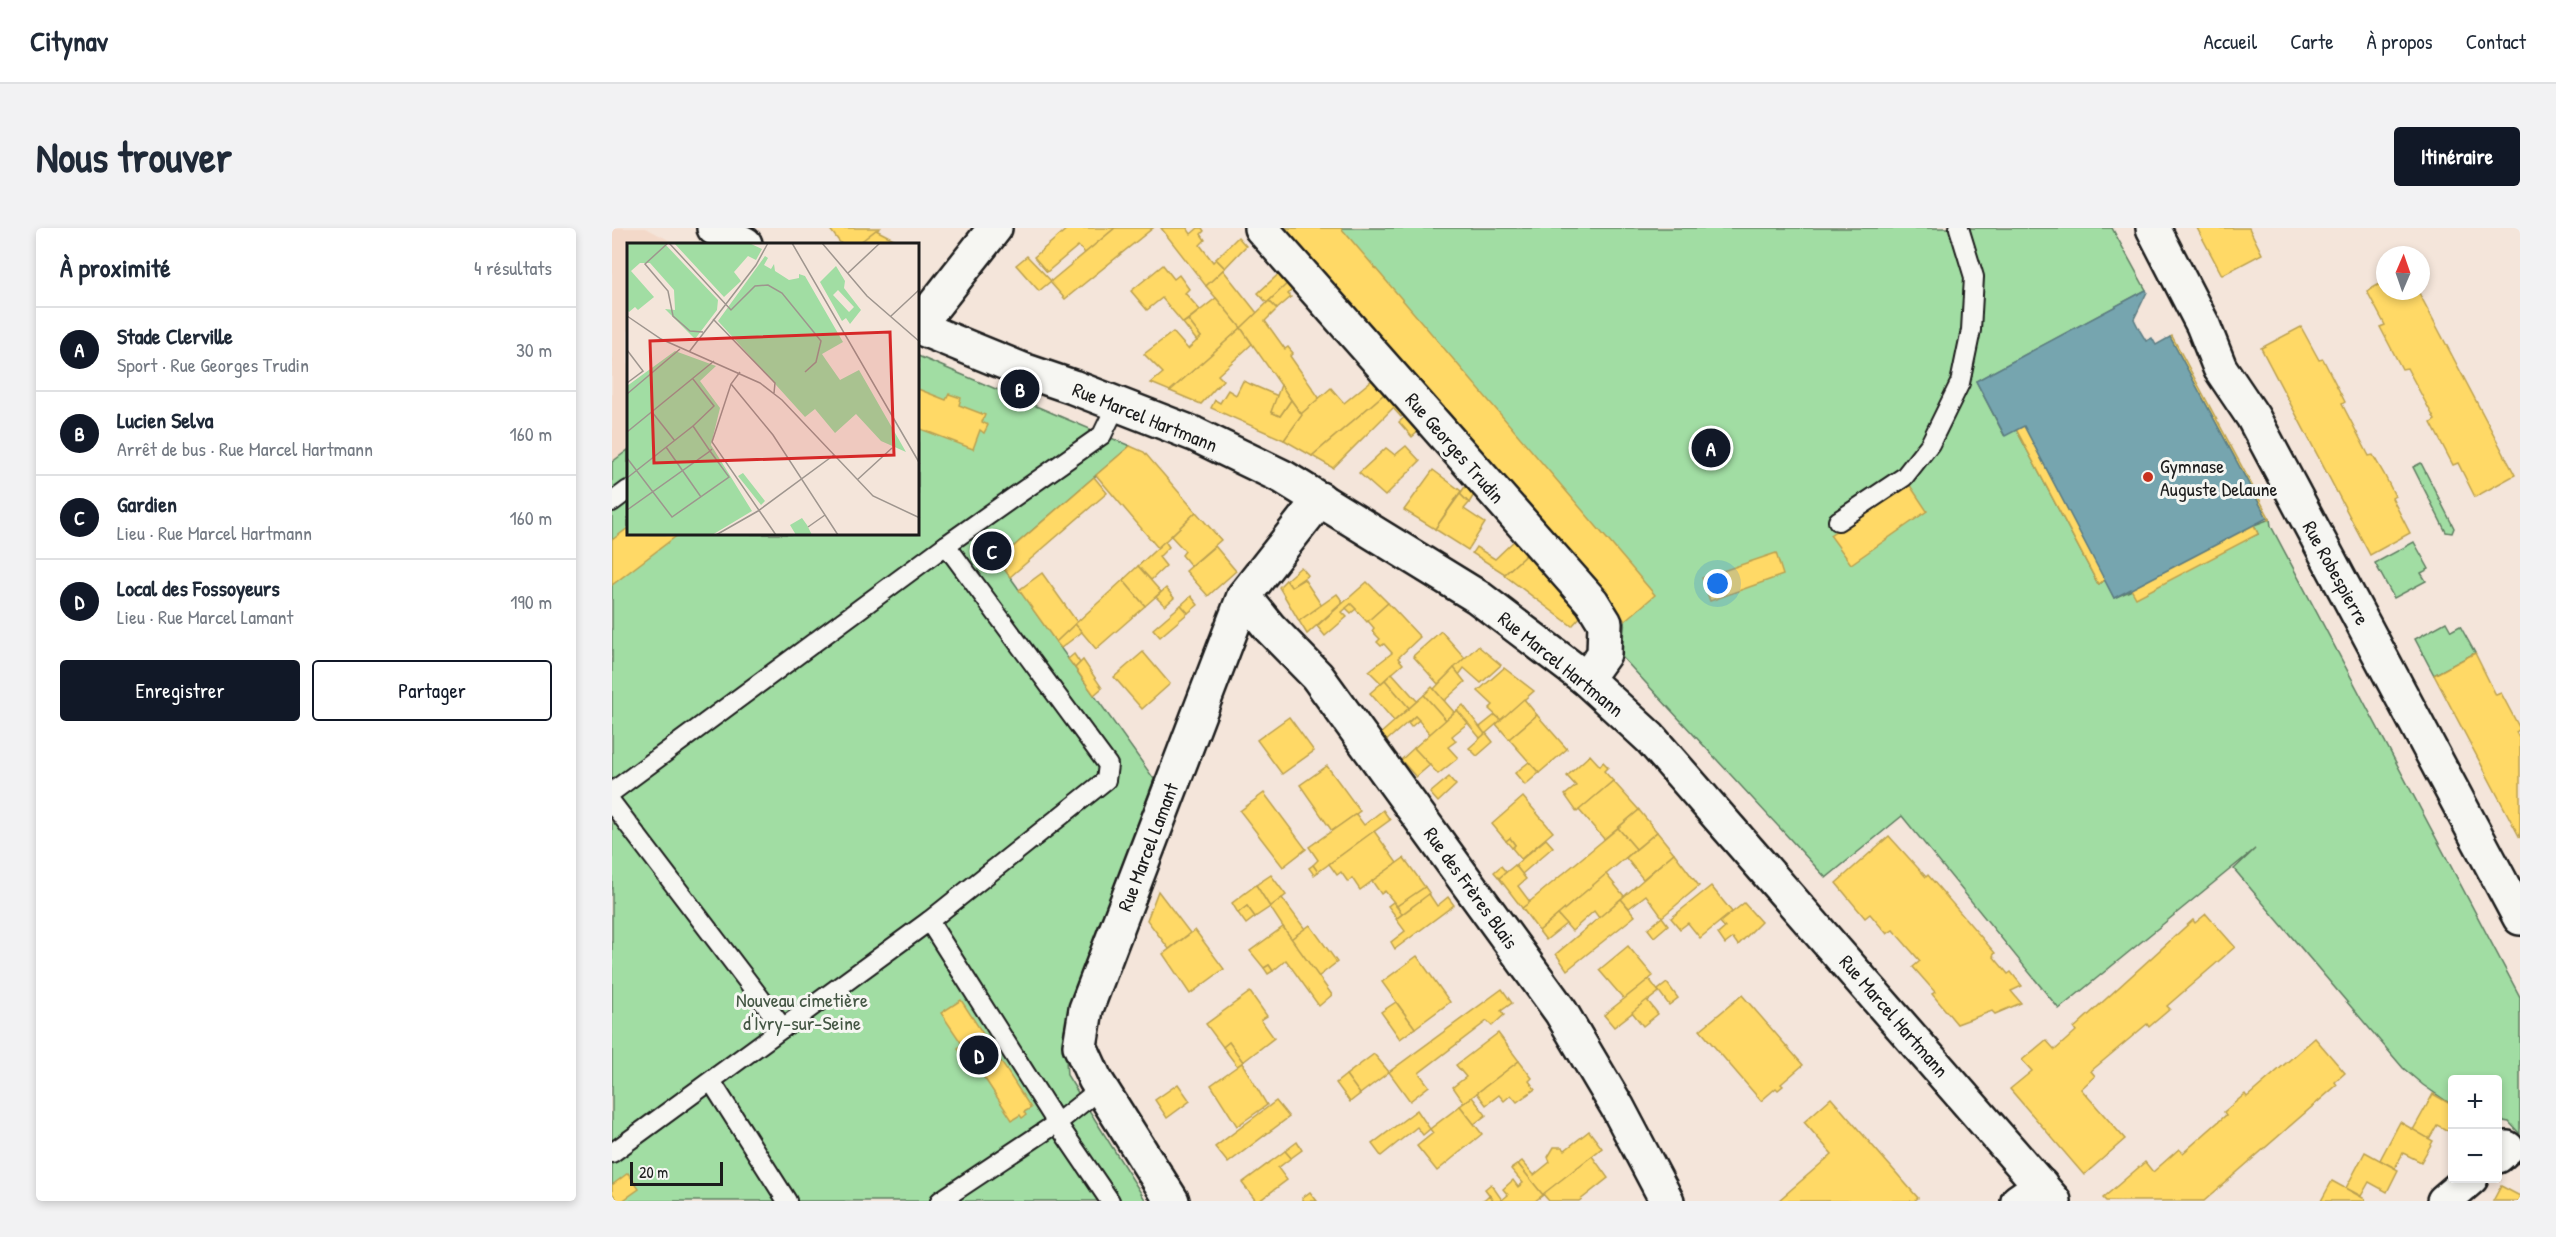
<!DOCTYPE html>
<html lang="fr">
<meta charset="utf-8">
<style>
body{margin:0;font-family:"Patrick Hand",sans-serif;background:#f2f2f3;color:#1f2937}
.controls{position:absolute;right:18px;bottom:18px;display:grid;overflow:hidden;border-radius:6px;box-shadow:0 3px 9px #0003}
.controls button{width:54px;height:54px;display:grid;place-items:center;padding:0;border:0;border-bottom:2px solid #e0e1e3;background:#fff;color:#1f2937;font:30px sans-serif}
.compass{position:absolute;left:1764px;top:18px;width:54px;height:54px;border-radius:50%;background:#fff;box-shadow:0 3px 9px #0003;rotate:2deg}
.scale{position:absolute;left:18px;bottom:15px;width:93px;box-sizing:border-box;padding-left:6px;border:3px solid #1c1c1c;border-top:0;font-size:16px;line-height:21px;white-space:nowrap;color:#1c1c1c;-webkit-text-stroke:4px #f6f6f2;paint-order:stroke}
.you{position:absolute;left:1106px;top:356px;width:21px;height:21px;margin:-15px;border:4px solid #fff;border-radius:50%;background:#1a73e8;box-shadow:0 0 0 9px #1a73e833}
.badge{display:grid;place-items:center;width:39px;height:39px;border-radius:50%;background:#111827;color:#fff;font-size:20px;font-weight:700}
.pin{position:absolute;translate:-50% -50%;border:3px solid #fff;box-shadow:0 2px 6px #0006}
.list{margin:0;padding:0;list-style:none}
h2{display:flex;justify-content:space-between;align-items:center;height:78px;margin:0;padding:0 24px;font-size:26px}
h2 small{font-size:20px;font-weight:400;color:#747a83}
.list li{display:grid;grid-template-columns:39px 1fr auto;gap:18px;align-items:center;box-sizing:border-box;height:84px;padding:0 24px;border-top:2px solid #e0e1e3}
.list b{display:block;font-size:22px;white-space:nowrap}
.list p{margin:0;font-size:20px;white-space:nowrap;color:#747a83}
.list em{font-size:20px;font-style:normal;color:#747a83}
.actions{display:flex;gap:12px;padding:18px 24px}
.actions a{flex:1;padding:14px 0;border:2px solid #111827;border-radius:6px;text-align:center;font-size:21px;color:#111827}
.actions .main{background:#111827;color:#fff}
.map{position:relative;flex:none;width:1908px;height:973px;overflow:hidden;border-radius:6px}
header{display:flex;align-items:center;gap:36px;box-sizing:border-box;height:84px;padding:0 30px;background:#fff;border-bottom:2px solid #e0e1e3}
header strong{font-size:28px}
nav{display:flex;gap:33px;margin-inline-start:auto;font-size:21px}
.intro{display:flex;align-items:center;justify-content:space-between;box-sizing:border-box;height:144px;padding:0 36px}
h1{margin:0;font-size:42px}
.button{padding:15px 27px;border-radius:6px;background:#111827;color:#fff;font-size:21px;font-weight:700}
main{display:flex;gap:36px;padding:0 36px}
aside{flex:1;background:#fff;border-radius:6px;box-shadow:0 3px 9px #0003}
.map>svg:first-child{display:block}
.built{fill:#f3d9c9}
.green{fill:#a1dda3;stroke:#5e7c60;stroke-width:1.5}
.homes{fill:#ffd966;stroke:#bba050;stroke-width:1.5}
.public{fill:#76a5af;stroke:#5b7c83;stroke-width:1.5}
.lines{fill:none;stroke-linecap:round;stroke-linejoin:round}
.service-casing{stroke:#1c1c1c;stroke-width:22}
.minor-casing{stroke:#1c1c1c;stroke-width:38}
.secondary-casing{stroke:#1c1c1c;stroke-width:38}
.service{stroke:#f6f6f2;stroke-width:18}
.minor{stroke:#f6f6f2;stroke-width:33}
.secondary{stroke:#f6f6f2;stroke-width:33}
.poi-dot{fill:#c8321e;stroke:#f6f6f2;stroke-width:2}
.labels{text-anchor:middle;stroke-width:6;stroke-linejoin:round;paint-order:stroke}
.street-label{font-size:20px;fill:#1c1c1c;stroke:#f6f6f2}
.poi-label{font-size:20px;fill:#1c1c1c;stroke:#f6f6f2;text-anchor:start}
.park-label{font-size:20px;fill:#445644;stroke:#f6f6f2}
.inset-road{fill:none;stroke:#9e958e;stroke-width:1.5}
.view{fill:#d62828;fill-opacity:0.15;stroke:#d62828;stroke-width:3}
.inset-edge{fill:none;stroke:#1c1c1c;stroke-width:3}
</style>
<header>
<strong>Citynav</strong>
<nav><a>Accueil</a><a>Carte</a><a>À propos</a><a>Contact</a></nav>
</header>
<div class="intro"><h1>Nous trouver</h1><a class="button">Itinéraire</a></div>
<main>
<aside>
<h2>À proximité<small>4 résultats</small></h2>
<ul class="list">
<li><span class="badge">A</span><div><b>Stade Clerville</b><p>Sport · Rue Georges Trudin</p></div><em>30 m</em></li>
<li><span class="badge">B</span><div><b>Lucien Selva</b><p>Arrêt de bus · Rue Marcel Hartmann</p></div><em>160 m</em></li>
<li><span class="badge">C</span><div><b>Gardien</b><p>Lieu · Rue Marcel Hartmann</p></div><em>160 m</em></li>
<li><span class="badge">D</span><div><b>Local des Fossoyeurs</b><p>Lieu · Rue Marcel Lamant</p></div><em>190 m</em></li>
</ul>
<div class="actions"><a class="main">Enregistrer</a><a>Partager</a></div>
</aside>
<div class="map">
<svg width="1908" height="973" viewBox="0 0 1908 973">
<rect width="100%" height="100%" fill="#f4e5da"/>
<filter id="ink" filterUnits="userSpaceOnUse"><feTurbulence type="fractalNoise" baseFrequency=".0167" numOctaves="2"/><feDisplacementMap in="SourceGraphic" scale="12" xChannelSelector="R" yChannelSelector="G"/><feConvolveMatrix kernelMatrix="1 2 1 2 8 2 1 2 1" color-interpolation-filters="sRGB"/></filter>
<g filter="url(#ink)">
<polygon class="built" points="0,0 34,0 64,16 16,16 16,222 0,234"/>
<g class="green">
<polygon points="673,0 1500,0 1534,62 1364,153 1392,207 1404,201 1486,356 1493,352 1502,370 1646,306 1642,297 1658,291 1659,298 1908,769 1908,906 1897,894 1886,892 1886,852 1840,852 1840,877 1811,857 1791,840 1622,641 1643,621 1447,781 1290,588 1214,650 1009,428 1013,392"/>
<polygon points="306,128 518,218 386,332 542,551 452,802 455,847 534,973 0,973 0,234 16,222 16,306 306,306"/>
<polygon points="1809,235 1842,300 1840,305 1834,304 1801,239"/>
<polygon points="1802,314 1817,341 1809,345 1814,353 1782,370 1763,335"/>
<polygon points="1834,394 1839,403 1848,398 1863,425 1822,447 1803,411"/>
</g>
<g class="homes">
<polygon points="217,0 268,0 246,16 229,16"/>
<polygon points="456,0 503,0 473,25 466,18 435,44 422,29"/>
<polygon points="503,0 541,0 453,71 438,54"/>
<polygon points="549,0 575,0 579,6 586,0 590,0 592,3 589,6 593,12 588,17 601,34 604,31 613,40 594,58"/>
<polygon points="673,0 729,0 1043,367 1013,393"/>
<polygon points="1585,0 1637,0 1650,26 1610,47"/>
<polygon points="264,2 291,16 246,16"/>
<polygon points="626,9 634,18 613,40 604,31"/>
<polygon points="415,28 439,53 427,63 404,37"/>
<polygon points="551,37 562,51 567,47 577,61 573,65 588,82 571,95 550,70 535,82 519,63"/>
<polygon points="672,41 680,51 655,75 646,65"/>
<polygon points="611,42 645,85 629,100 594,58"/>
<polygon points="680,51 685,57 676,66 679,69 665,81 657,73"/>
<polygon points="1773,53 1773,63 1806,63 1903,247 1863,269 1846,235 1841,237 1819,195 1823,192 1795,140 1790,141 1768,99 1773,97 1755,63"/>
<polygon points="604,70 629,100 558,163 539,155 551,145 532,126 561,104 576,121 589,109 576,92"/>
<polygon points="657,73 665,81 653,93 673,121 676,119 681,125 678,128 708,171 689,186 629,100"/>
<polygon points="576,92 589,109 585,113 571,95"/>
<polygon points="1689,99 1707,132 1711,131 1733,174 1730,176 1757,228 1761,227 1772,246 1783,268 1780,270 1798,305 1758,327 1649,120"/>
<polygon points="629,100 640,116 606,147 611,152 589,176 558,163"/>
<polygon points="1560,108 1658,291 1656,292 1558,109"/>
<polygon points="765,148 777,162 700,228 672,212 689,186 719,160 732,175"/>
<polygon points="631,153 666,168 659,184 668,188 679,172 690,187 672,212 599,180 603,172 608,175 616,162 624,167"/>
<polygon points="669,157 679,172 668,188 659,184"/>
<polygon points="306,161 334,172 337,166 349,170 347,177 373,187 370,194 376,197 372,205 368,202 361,221 306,200"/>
<polygon points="777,162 795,183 789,189 781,180 721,240 700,228"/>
<polygon points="795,187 808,202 800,209 787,194"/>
<polygon points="1412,198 1493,352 1486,356 1404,201"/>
<polygon points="518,218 532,224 584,284 546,320 484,247"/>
<polygon points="794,218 808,233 773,268 747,245 774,220 783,227"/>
<polygon points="821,242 849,263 823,301 792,282"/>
<polygon points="482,249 495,265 398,349 386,332"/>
<polygon points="1295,253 1315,283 1239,336 1218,307"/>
<polygon points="856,254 864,263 857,275 848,266"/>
<polygon points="848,266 857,275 852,281 873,295 856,322 823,301"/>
<polygon points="584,284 609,312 579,338 570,327 573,323 559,308"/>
<polygon points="1642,297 1646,306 1524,370 1519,361"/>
<polygon points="16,300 16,306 67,306 0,357 0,312"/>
<polygon points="904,311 916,325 893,346 860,325 864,319 883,331"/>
<polygon points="384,312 392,322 375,335 367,324"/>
<polygon points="553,313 557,319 547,329 554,338 539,352 526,338"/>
<polygon points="603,318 624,343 596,368 574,343"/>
<polygon points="916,325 971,386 960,398 892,347"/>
<polygon points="1164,325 1171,347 1098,373 1090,350"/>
<polygon points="526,338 549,364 533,378 511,352"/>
<polygon points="689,339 696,347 679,359 674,352"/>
<polygon points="430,345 465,394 444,414 407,362"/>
<polygon points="692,351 710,378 687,393 667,359 674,352 679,359"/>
<polygon points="511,352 533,378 484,421 463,396"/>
<polygon points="755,354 776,375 755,394 739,376 730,384 735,389 713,408 705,398"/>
<polygon points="554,360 562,370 553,378 544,369"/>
<polygon points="725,366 731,374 695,406 687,393"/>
<polygon points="579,368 586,377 576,385 569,377"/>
<polygon points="776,375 808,409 786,430 791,436 769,455 757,443 780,425 772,416 769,418 765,414 768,411 760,403 762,400 756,393"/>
<polygon points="739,376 744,381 739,385 734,380"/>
<polygon points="569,377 576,385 548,409 541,401"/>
<polygon points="463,396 470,404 449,420 444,414"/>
<polygon points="829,403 853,430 826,456 801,428"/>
<polygon points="866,418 889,437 869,455 852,440 847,447 842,440"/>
<polygon points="531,424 558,456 530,481 502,449"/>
<polygon points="1863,425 1884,467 1889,465 1908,501 1904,504 1908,512 1908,610 1822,447"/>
<polygon points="462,426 468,435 463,440 456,431"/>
<polygon points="471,432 490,460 482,467 463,440"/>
<polygon points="842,440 853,454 832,473 822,461"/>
<polygon points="892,440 922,463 889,492 877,481 881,477 866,463"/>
<polygon points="780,445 805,473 797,480 773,452"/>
<polygon points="773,452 797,480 782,493 758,465"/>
<polygon points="820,459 842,484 834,492 812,467"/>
<polygon points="812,467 834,492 818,506 803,488 773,514 767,507"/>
<polygon points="912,471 925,487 897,511 884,496"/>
<polygon points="851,477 873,506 868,510 845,482"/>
<polygon points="845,482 856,495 840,508 844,513 836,519 846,530 826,546 802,520"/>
<polygon points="883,487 889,492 873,506 868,499"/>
<polygon points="925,487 955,521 927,545 897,511"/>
<polygon points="803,488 807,492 799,499 796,495"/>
<polygon points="677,489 702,523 670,546 645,512"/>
<polygon points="874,505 881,514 865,528 857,520"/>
<polygon points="802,520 818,537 804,549 789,532"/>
<polygon points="978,527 988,538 991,534 996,539 992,543 1001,553 965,584 953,567 964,558 955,548"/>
<polygon points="917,534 927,545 913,557 903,545"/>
<polygon points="715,538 748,583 720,603 688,557"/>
<polygon points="837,549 844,557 826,574 818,565"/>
<polygon points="1001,553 1027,582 992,611 967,582"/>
<polygon points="652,565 694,621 671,639 628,583"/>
<polygon points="911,569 941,604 909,631 900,620 903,617 898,610 894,613 880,596"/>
<polygon points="771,582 778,592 706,644 701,637 706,632 697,619 744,586 752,597"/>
<polygon points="1027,582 1045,604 1024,621 1006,600"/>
<polygon points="1006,600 1024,621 927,703 910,680"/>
<polygon points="762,603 785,635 748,662 740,650 736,654 729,644 725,647 717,636"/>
<polygon points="1045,604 1062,625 1031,651 1014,630"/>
<polygon points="1277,608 1314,649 1316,647 1383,725 1381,728 1396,746 1399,744 1410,758 1399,763 1409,775 1383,786 1380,783 1345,796 1320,766 1323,764 1301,739 1308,733 1281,702 1275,706 1258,686 1253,690 1224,655"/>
<polygon points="898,610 903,617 900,620 894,613"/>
<polygon points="934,611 941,619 910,646 903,637"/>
<polygon points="1062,625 1087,658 1050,689 1034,667 1017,680 1009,671"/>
<polygon points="792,630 813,659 785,678 773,663 769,666 760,653"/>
<polygon points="701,637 706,644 702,647 697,640"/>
<polygon points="903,637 914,651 906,658 918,674 910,680 887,650"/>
<polygon points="889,638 894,644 887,650 882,644"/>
<polygon points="994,646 1012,668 987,690 982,683 960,703 946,687"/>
<polygon points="659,647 674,667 658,679 644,657"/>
<polygon points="644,657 658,679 643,689 635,678 626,685 620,675"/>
<polygon points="1099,658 1120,684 1088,710 1076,695 1068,701 1059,690"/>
<polygon points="813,659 818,666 790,686 785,678"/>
<polygon points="546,663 578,705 557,721 535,692"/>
<polygon points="817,666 825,678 836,669 842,677 783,721 779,714 793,703 784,691"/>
<polygon points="670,670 693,701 679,711 658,679"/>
<polygon points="1009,671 1023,688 955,742 944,726"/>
<polygon points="781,674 790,686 785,690 776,678"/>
<polygon points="1132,675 1149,694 1126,717 1121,710 1113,716 1106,706 1113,700 1108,694"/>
<polygon points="635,678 643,689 634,696 626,685"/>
<polygon points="1594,686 1623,719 1555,778 1558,781 1537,799 1535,796 1479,843 1483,848 1469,861 1513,911 1472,947 1398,861 1420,843 1410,832 1434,812 1443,822 1464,803 1462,800 1581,692 1583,695"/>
<polygon points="946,687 954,696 934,712 927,703"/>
<polygon points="1050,689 1056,697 1042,709 1036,701"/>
<polygon points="698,697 725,734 706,749 679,711"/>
<polygon points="671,699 720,767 707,778 674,732 661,743 657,737 652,740 638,723"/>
<polygon points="583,702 612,741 578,766 551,726"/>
<polygon points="1016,718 1041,748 1012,771 987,742"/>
<polygon points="805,728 838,774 803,800 770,754"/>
<polygon points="657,737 661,743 656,746 652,740"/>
<polygon points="1037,751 1047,764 1002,799 992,787"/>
<polygon points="1055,755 1066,770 1057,777 1046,762"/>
<polygon points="890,761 900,775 889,783 892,787 880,798 875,793 807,845 817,858 798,873 777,844"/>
<polygon points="638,764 655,788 649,792 662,810 631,834 617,814 611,819 594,796"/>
<polygon points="1130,767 1191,837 1169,856 1171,858 1166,862 1164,860 1149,873 1088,802"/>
<polygon points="349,772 419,880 412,884 414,887 410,890 408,887 400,892 362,834 356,837 346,820 350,816 329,785"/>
<polygon points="1035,772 1046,786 1031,798 1020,784"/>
<polygon points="784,774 803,800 788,811 769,784"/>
<polygon points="886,805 907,833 852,875 841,859 854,849 844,837"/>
<polygon points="1703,810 1733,845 1723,854 1725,857 1592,973 1494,973 1491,970 1533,934 1541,944 1567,921 1571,925 1614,887 1612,884 1633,866 1635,869"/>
<polygon points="617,814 631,834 625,838 611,819"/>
<polygon points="762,826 777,844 748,866 734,847"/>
<polygon points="907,833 920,850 917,853 923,861 905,874 899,867 892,873 887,867 874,877 865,865"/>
<polygon points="630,835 655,877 625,898 599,857"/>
<polygon points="734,847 748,866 738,874 724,855"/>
<polygon points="566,856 578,873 555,890 543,872"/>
<polygon points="1821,866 1840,877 1840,905 1825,897 1817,911 1801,902"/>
<polygon points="860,869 874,887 862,896 848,878"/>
<polygon points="1219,870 1306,970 1302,973 1166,973 1220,926 1192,894"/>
<polygon points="664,873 677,889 616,935 603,919"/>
<polygon points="848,878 870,906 825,943 805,918 821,905 818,901"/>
<polygon points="805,882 818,901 811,907 805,899 769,928 760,916"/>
<polygon points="1788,894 1821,913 1809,934 1791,925 1783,940 1768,932"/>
<polygon points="977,903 990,920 931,967 906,936 910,933 922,947 938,934 936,929 942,919 950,919 953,922"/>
<polygon points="685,914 690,922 679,930 673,923"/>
<polygon points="673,923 679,930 666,940 675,952 647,973 644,973 630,955"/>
<polygon points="1753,924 1786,942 1775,964 1757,954 1749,968 1734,960"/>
<polygon points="980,928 996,950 967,973 937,973 931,966"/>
<polygon points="906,936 931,967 923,973 882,973 873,961 879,956 890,972 896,967 891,961 901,952 906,959 911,955 899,941"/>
<polygon points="16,945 27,961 10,973 6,973 0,965 0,957"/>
<polygon points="1720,953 1753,971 1752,973 1709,973"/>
<polygon points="1889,958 1908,968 1908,973 1881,973"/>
<polygon points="698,964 705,973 692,973 690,970"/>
<polygon points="877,967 882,973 869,973 873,971"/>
</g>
<polygon class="public" points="1534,62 1535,64 1522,91 1528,103 1534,113 1540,110 1544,117 1558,109 1655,290 1502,370 1412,198 1393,208 1364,153"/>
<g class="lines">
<defs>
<g id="service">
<polyline points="0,274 16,262"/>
<polyline points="1226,293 1292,249 1318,216 1348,155 1359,102 1362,49 1347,0"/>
<polyline points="0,564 334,317 490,207 505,176"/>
<polyline points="0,575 171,800"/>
<polyline points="99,853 175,973"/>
<polyline points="489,860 445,895 498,973"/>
<polyline points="0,925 317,693"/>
<polyline points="328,973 445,895 317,693 494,552 496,537 334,317"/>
</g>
<g id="minor">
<polyline points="649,0 980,374 993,395 992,426 974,451"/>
<polyline points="306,98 383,0"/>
<polyline points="632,368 657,399 705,448 949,784 1006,880 1055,973"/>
<polyline points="1886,928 1895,920"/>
<polyline points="560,973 483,851 468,818 474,781 632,368 708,271"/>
<polyline points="1406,973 1429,957"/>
<polyline points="1832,973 1859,950"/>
</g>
<g id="secondary">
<polyline points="102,0 133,16"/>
<polyline points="1541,0 1591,97 1608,140 1641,189 1908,690"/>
<polyline points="306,99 411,142 461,159 582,206 671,249 866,369 974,451 1038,510 1442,973"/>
</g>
</defs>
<use href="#service" class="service-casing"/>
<use href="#minor" class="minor-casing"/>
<use href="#secondary" class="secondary-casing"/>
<use href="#service" class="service"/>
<use href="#minor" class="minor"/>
<use href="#secondary" class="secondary"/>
</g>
</g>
<circle class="poi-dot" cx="1536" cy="249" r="6"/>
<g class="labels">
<g class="street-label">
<text transform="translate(533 189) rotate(22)" y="7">Rue Marcel Hartmann</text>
<text transform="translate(843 220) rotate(49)" y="7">Rue Georges Trudin</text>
<text transform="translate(1724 345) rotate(61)" y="7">Rue Robespierre</text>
<text transform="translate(949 436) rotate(39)" y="7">Rue Marcel Hartmann</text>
<text transform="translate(536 619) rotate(-69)" y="7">Rue Marcel Lamant</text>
<text transform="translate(859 660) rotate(54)" y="7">Rue des Frères Blais</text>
<text transform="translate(1282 788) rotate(49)" y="7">Rue Marcel Hartmann</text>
</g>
<g class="poi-label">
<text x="1548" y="245">Gymnase<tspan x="1548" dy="23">Auguste Delaune</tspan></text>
</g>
<g class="park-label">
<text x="190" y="779">Nouveau cimetière<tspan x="190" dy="23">d'Ivry-sur-Seine</tspan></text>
</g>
</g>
<g transform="translate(15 15)">
<rect width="292" height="292" fill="#f4e5da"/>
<path d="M0,0H37L91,57L90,67L68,96L38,66L48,67L47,47L23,20H13L4,28L27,54L11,67L8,64L2,69L0,67ZM47,0H122L135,6L129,17L121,13L107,29L114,38L97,54ZM138,13L141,15L137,22L144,26L147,21L148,28L162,37L172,35V31L178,33L216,99L195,111L199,117L213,137L232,127L279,209L254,198L229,171L208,190L188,166L178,174L91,78ZM209,23L218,38L217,45L234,67L223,81L219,75L215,78L193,39ZM211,47L227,64L222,69L206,52ZM48,108L89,123L73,138L93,165L84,202L125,268L85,292H0V143ZM116,230L138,258L134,262L111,233ZM175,275L180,282L185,292H169L163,282Z" fill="#a1dda3" fill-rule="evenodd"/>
<path class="inset-road" d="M41,0L18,21L41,48L46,73L63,88L76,89M42,0L104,67L128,43L141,42L155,50L194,98L189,119L178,129M165,0L293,221M195,0L240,53L293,99M221,30L253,0M0,73L34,96L133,140L155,157L246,253L293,275M264,73L293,46M86,76L148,140L147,150M0,107L16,128L0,140M62,109L129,22L141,0M113,129L104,141L85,199L149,292M104,141L146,192L211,292M0,151L53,106M25,169L48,198M0,189L87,118M39,204L74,254M0,215L45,274L102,234L83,208L85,206M0,235L66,183M230,237L265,205M0,267L83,208L66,183L87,163L66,136M181,284L198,272M89,292L131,268L207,212"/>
<path class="view" d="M263,89L267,212L27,220L23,98Z"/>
<rect width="292" height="292" class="inset-edge"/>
</g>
</svg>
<div class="controls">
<button>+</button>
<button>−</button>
</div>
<svg class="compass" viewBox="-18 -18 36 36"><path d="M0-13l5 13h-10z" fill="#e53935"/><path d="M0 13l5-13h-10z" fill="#747a83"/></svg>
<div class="scale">20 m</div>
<div class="you"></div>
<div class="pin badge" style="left:1099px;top:220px">A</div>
<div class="pin badge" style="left:408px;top:161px">B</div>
<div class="pin badge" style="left:380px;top:323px">C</div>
<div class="pin badge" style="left:367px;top:827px">D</div>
</div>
</main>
